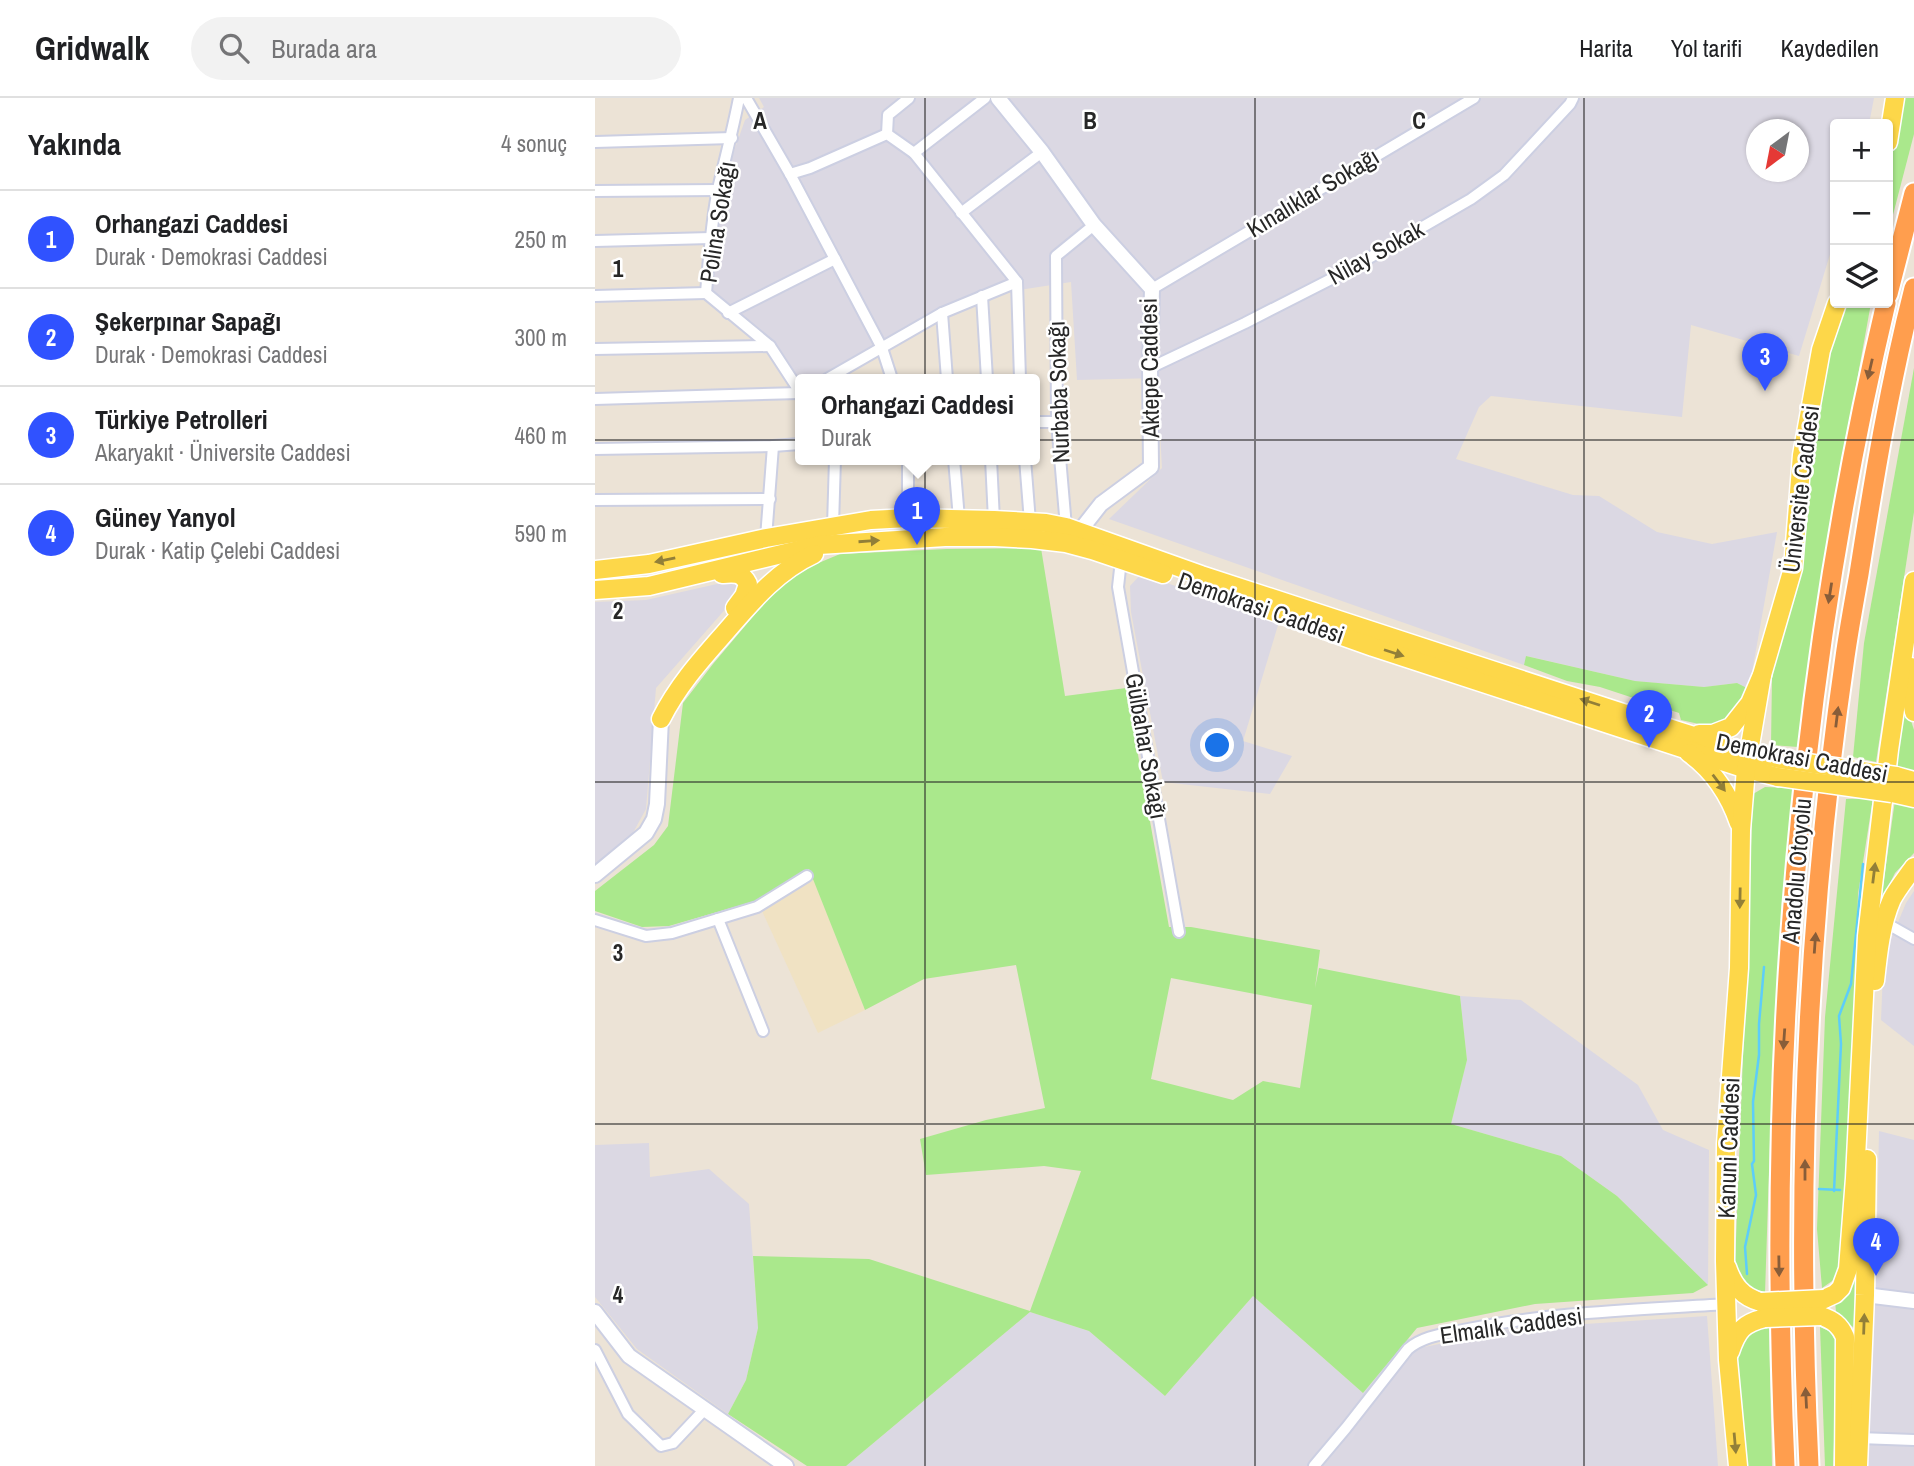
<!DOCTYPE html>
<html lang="tr">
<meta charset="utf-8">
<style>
body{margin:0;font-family:"Archivo Narrow",sans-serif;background:#f2f2f2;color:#202124}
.controls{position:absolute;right:21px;top:21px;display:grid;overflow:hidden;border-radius:7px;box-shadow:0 2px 5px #0004}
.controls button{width:63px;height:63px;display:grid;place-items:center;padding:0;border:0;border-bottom:2px solid #e0e0e0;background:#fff;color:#202124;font:35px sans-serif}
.compass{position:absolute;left:1151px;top:21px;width:63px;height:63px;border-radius:50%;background:#fff;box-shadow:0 2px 5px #0004;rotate:212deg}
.you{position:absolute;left:623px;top:648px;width:24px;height:24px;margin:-18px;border:5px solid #fff;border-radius:50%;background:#1a73e8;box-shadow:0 0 0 10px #1a73e833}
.badge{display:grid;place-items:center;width:46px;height:46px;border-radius:50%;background:#3052ff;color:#fff;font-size:23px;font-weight:700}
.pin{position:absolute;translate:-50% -58px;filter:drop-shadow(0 2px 4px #0008)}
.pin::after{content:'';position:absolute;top:37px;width:24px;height:21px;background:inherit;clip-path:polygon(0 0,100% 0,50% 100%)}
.popup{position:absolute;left:200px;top:276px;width:245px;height:91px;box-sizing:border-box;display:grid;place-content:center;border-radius:7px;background:#fff;filter:drop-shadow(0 2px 5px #0005);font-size:23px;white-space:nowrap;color:#757577}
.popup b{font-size:26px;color:#202124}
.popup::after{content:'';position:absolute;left:50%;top:100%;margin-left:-14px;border:14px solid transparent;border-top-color:#fff}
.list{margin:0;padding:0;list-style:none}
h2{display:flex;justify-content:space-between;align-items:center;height:91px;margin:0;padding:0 28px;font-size:30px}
h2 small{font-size:23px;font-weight:400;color:#757577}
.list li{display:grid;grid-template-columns:46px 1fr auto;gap:21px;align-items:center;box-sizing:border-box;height:98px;padding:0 28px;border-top:2px solid #e0e0e0}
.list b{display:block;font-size:26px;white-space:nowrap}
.list p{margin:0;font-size:23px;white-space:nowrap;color:#757577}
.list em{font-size:23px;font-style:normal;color:#757577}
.icon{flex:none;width:38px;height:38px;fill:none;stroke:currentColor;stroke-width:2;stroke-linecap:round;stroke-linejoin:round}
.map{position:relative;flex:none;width:1319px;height:1368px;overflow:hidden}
header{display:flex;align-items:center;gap:42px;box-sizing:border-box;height:98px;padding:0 35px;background:#fff;border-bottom:2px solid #e0e0e0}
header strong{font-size:33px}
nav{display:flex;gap:38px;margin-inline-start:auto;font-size:24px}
.search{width:490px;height:63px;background:#f2f2f2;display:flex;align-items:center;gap:18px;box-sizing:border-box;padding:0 24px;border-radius:38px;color:#757577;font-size:26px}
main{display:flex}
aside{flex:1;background:#fff}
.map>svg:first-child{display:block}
.industrial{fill:#dbd8e3;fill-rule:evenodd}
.education{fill:#f0e2c3}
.green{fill:#aae88c;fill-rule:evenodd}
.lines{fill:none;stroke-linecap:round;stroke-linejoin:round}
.stream{stroke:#5dcdf9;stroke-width:2.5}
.minor-casing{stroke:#cccfe2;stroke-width:14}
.tertiary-casing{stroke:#cccfe2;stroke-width:18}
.primary-casing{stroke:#fff;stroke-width:21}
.motorway-casing{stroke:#fff;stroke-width:23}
.minor{stroke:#fff;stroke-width:10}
.tertiary{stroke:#fff;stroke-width:14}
.primary{stroke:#fdd749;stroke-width:18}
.motorway{stroke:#ff9e4e;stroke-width:19}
.primary-bridge-casing{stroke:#fff;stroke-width:21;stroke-linecap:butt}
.primary-bridge{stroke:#fdd749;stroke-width:18}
.oneway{fill:#885d39}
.oneway2{fill:#927f38}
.grid{fill:none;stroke:#272727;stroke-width:2;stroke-opacity:0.55}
.labels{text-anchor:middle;stroke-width:5;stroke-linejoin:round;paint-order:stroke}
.street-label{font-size:24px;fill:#272727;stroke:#fff}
.grid-label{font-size:23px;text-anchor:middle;font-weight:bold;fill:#272727;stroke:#fff;stroke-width:5;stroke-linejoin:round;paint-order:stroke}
</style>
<header>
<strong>Gridwalk</strong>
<div class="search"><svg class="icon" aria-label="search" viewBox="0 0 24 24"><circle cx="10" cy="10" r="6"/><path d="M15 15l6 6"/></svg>Burada ara</div>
<nav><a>Harita</a><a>Yol tarifi</a><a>Kaydedilen</a></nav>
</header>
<main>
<aside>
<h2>Yakında<small>4 sonuç</small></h2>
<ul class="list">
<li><span class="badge">1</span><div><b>Orhangazi Caddesi</b><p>Durak · Demokrasi Caddesi</p></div><em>250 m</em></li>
<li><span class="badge">2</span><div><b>Şekerpınar Sapağı</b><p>Durak · Demokrasi Caddesi</p></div><em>300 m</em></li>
<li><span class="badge">3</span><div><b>Türkiye Petrolleri</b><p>Akaryakıt · Üniversite Caddesi</p></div><em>460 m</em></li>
<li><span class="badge">4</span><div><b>Güney Yanyol</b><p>Durak · Katip Çelebi Caddesi</p></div><em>590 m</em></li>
</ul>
</aside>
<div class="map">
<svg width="1319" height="1368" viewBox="0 0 1319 1368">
<rect width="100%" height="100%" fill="#ece3d6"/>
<g class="industrial">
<path d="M164,0H1279L1274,26H1240V140L1204,258L1096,227L1087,319L896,298L884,309L861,361L978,397L1004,398L1062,434L1117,446L1182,434L1154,591L1142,585L1109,589L1040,583L932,558L929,567L514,421L567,370L562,280L482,282L476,184L417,193L357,216L239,281H205V299L172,250L111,197L126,90L150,22L169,9ZM1162,32H1204V74H1162Z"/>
<polygon points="546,476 684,524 648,643 697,658 675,696 568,684 536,514 535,488"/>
<polygon points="144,481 148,491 61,590 51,711 34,742 0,774 0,504 51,502"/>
<polygon points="1319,793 1319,948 1286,922 1288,874 1296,841 1311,805"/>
<polygon points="865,898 926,902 1043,987 1068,1032 1114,1052 1113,1187 1022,1098 966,1058 856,1026 872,962"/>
<polygon points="1284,1033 1319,1042 1319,1368 1273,1368 1272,1352 1281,1182"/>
<polygon points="54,1045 55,1079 114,1071 154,1106 163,1230 151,1282 133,1316 42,1251 0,1199 0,1047"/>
<polygon points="658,1198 768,1295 813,1240 825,1250 915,1231 1112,1218 1123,1368 251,1368 435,1214 494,1233 570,1298"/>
</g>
<polygon class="education" points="218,780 270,912 223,935 167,813"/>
<g class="green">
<polygon points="1307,0 1319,0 1319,36 1293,136 1293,76"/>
<polygon points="1248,205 1276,205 1231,454 1203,649 1176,647 1177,579 1205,447 1228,262"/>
<polygon points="1319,270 1319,414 1281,664 1258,659 1269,545"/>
<path d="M446,450L470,598L531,590L574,829H596L725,852L720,890L724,870L865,898L872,962L856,1026L966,1058L1022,1098L1113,1187L1098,1195L940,1206L822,1230L768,1295L658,1198L570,1298L494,1233L435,1214L251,1368H212L133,1316L151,1282L163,1230L158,1158L274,1161L435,1213L486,1073L449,1068L331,1077L325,1041L391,1022L450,1010L421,867L329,881L270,912L214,771L160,803L74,828L47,829L0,813V793L59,747L73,728L88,605L118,566L171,503L196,480L214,469L245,456L352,451ZM576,880L717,907L705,990L668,983L638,1002L556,981Z"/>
<polygon points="931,558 1040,583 1109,589 1142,585 1154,591 1149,603 1127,627 1113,628 1086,622 1084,615 1005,589 972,583 929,567"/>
<polygon points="1309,601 1319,632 1319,673 1301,668"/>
<polygon points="1170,689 1198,690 1178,950 1170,1196 1151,1191 1140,1167 1158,696"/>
<polygon points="1278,700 1263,796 1257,990 1247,1165 1240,1181 1227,1190 1222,1131 1230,919 1251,701"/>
<polygon points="1300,702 1319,709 1319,755 1300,775 1286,803"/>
<polygon points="1260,1182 1259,1230 1241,1214 1240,1203"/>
<path d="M1174,1228L1177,1368H1152C1149,1343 1135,1264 1147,1244C1152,1235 1164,1232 1174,1228Z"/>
<polygon points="1225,1229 1234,1233 1243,1245 1238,1368 1230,1368"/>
</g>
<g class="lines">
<g class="stream">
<polyline points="1224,1091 1245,1092"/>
<polyline points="1239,1093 1246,946 1244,918 1256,886 1268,766"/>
<polyline points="1152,1176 1150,1149 1161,1097 1157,1066 1159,1063 1158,1004 1164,957 1164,926 1169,869"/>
</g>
<defs>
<g id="minor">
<path d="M144,0C138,31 130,61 123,91C116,125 114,160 111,195L175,248L205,294"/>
<polyline points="151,0 195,76 287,250 297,281"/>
<polyline points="292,36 293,17 314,0"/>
<polyline points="0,44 137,40"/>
<polyline points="319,55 422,184 425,281"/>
<polyline points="195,76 215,70 292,36 319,55 390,0"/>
<polyline points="0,93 123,92"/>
<polyline points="366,115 447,54"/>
<polyline points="0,143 116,140"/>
<polyline points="557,191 879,0"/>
<polyline points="0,198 111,195"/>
<polyline points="387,198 392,281"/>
<polyline points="133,215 240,161"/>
<polyline points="347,215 352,281"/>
<polyline points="0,251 175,248"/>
<polyline points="555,270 650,225 748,175 876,101 909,77 975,6 978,0"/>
<polyline points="232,281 347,215 422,184"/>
<polyline points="0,301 205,295"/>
<polyline points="439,324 462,324"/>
<polyline points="0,351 178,348 205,346"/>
<polyline points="359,361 364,421"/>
<polyline points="396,361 399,422"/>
<polyline points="430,361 435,424"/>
<polyline points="0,402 175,401"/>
<polyline points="313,420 313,361"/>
<polyline points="238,428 240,361"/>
<polyline points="471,429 462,324 461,158 499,127"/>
<polyline points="171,440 178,348"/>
<polyline points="526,462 523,489 584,834"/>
<polyline points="123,821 168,933"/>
<polyline points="0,822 51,838 77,835 162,809 212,778"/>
<polyline points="1289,824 1319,841"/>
<polyline points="0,1252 33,1316 66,1348 78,1345 110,1311"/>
<polyline points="1264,1340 1319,1342"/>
<path d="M719,1368L751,1330L813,1251C828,1238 849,1236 868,1232C954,1214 1043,1212 1131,1206"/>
</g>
<g id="tertiary">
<polyline points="403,0 447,54 499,127 557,191 555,270 556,369 506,406 484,434"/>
<polyline points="0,777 51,735 59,721 62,706 66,621"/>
<polyline points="1270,1197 1319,1203"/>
<polyline points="0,1214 34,1258 191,1368"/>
</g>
<g id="primary">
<polyline points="1293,44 1300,0"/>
<polyline points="0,472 54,466 171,440 276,422 313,420 399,422 451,425 471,429 606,477 1083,633 1153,655 1185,661"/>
<path d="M127,476C139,475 147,474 153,486L149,498L140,510"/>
<polyline points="0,492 54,488 224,447 350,439 400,439 437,441 471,445 497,452 568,476"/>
<polyline points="654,505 778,549 1151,671 1183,679"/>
<polyline points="1316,569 1315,591 1319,614"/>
<path d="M66,621C82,589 104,564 127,538C155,506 180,474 219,456"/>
<polyline points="1104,636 1118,636 1136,629 1155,605 1167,577 1198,470 1207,357 1226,252 1242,205"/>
<path d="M1094,655C1119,673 1134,696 1144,725"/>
<polyline points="1301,678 1319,683"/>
<polyline points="1297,695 1319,700"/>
<path d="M1280,883C1283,855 1286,826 1297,801C1303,790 1312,779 1319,769"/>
<path d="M1132,1169C1138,1187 1147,1199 1166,1204"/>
<polyline points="1229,1201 1240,1196 1246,1190 1253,1171 1260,1080 1272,838 1294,652 1319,483"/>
<path d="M1226,1218C1238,1222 1245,1227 1250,1239L1249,1368"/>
<path d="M1135,1254C1142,1233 1148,1225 1170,1220"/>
<polyline points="1143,1368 1133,1262 1130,1163 1131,1046 1144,870 1146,732 1151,671 1167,577"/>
<polyline points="1263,1368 1270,1197 1272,1061"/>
</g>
<g id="motorway">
<polyline points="1293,196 1319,95"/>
<path d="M1190,1368C1172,978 1201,585 1291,205"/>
<path d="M1214,1368C1201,1099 1211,826 1250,559C1254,531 1259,504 1264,476C1279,380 1295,284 1319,190"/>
</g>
</defs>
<use href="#minor" class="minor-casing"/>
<use href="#tertiary" class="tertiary-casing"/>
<use href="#primary" class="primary-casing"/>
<use href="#motorway" class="motorway-casing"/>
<use href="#minor" class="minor"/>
<use href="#tertiary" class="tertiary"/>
<use href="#primary" class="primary"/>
<use href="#motorway" class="motorway"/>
<defs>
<g id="primary-bridge">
<polyline points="1185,661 1301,678"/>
<polyline points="1183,679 1297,695"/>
<polyline points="1166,1204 1229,1201"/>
<polyline points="1170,1220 1226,1218"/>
</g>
</defs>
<use href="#primary-bridge" class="primary-bridge-casing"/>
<use href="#primary-bridge" class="primary-bridge"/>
</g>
<defs><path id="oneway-solid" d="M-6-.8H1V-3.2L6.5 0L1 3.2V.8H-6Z" transform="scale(1.75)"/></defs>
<g class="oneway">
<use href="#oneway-solid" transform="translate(1275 271) rotate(103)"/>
<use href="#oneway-solid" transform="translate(1235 495) rotate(99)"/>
<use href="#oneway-solid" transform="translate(1242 619) rotate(-83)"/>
<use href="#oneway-solid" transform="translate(1220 845) rotate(-86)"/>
<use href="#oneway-solid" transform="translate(1189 941) rotate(94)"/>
<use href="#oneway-solid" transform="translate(1210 1072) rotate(-90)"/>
<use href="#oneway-solid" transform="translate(1184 1168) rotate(89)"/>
<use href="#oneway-solid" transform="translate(1211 1300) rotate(-93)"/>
</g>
<g class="oneway2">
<use href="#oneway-solid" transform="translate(274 443) rotate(-4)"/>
<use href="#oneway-solid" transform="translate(70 462) rotate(168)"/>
<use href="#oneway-solid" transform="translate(799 555) rotate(18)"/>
<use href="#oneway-solid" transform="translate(995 604) rotate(-162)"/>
<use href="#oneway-solid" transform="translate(1124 685) rotate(53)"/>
<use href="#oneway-solid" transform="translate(1279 775) rotate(-83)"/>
<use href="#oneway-solid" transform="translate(1145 800) rotate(91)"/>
<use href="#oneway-solid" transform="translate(1269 1226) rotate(-88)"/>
<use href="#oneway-solid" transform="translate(1140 1345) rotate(85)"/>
</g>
<path class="grid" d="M330,0V1368M660,0V1368M989,0V1368M0,342H1319M0,684H1319M0,1026H1319"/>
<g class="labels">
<g class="street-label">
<text transform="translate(718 95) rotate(-31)" y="8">Kınalıklar Sokağı</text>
<text transform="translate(123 124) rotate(-81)" y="8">Polina Sokağı</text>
<text transform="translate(781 155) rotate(-29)" y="8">Nilay Sokak</text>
<text transform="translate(555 270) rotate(-91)" y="8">Aktepe Caddesi</text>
<text transform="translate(464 294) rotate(-92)" y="8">Nurbaba Sokağı</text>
<text transform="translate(1206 391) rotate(-83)" y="8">Üniversite Caddesi</text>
<text transform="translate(666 510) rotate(19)" y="8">Demokrasi Caddesi</text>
<text transform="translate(551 648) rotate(80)" y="8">Gülbahar Sokağı</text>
<text transform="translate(1207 660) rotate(11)" y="8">Demokrasi Caddesi</text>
<text transform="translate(1202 773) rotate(-85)" y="8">Anadolu Otoyolu</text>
<text transform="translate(1134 1050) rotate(-88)" y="8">Kanuni Caddesi</text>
<text transform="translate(916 1228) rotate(-8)" y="8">Elmalık Caddesi</text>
</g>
</g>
<g class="grid-label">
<text x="165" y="31">A</text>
<text x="495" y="31">B</text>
<text x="824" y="31">C</text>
<text x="23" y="179">1</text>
<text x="23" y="521">2</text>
<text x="23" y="863">3</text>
<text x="23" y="1205">4</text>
</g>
</svg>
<div class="controls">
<button>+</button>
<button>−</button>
<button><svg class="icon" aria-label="layers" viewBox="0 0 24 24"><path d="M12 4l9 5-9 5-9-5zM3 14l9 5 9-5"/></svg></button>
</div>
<svg class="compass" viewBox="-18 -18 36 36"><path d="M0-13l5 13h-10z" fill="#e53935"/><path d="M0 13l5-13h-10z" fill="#757577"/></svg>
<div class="you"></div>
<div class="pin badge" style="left:322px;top:447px">1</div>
<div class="popup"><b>Orhangazi Caddesi</b>Durak</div>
<div class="pin badge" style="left:1054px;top:650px">2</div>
<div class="pin badge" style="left:1170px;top:293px">3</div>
<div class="pin badge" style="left:1281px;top:1178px">4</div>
</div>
</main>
